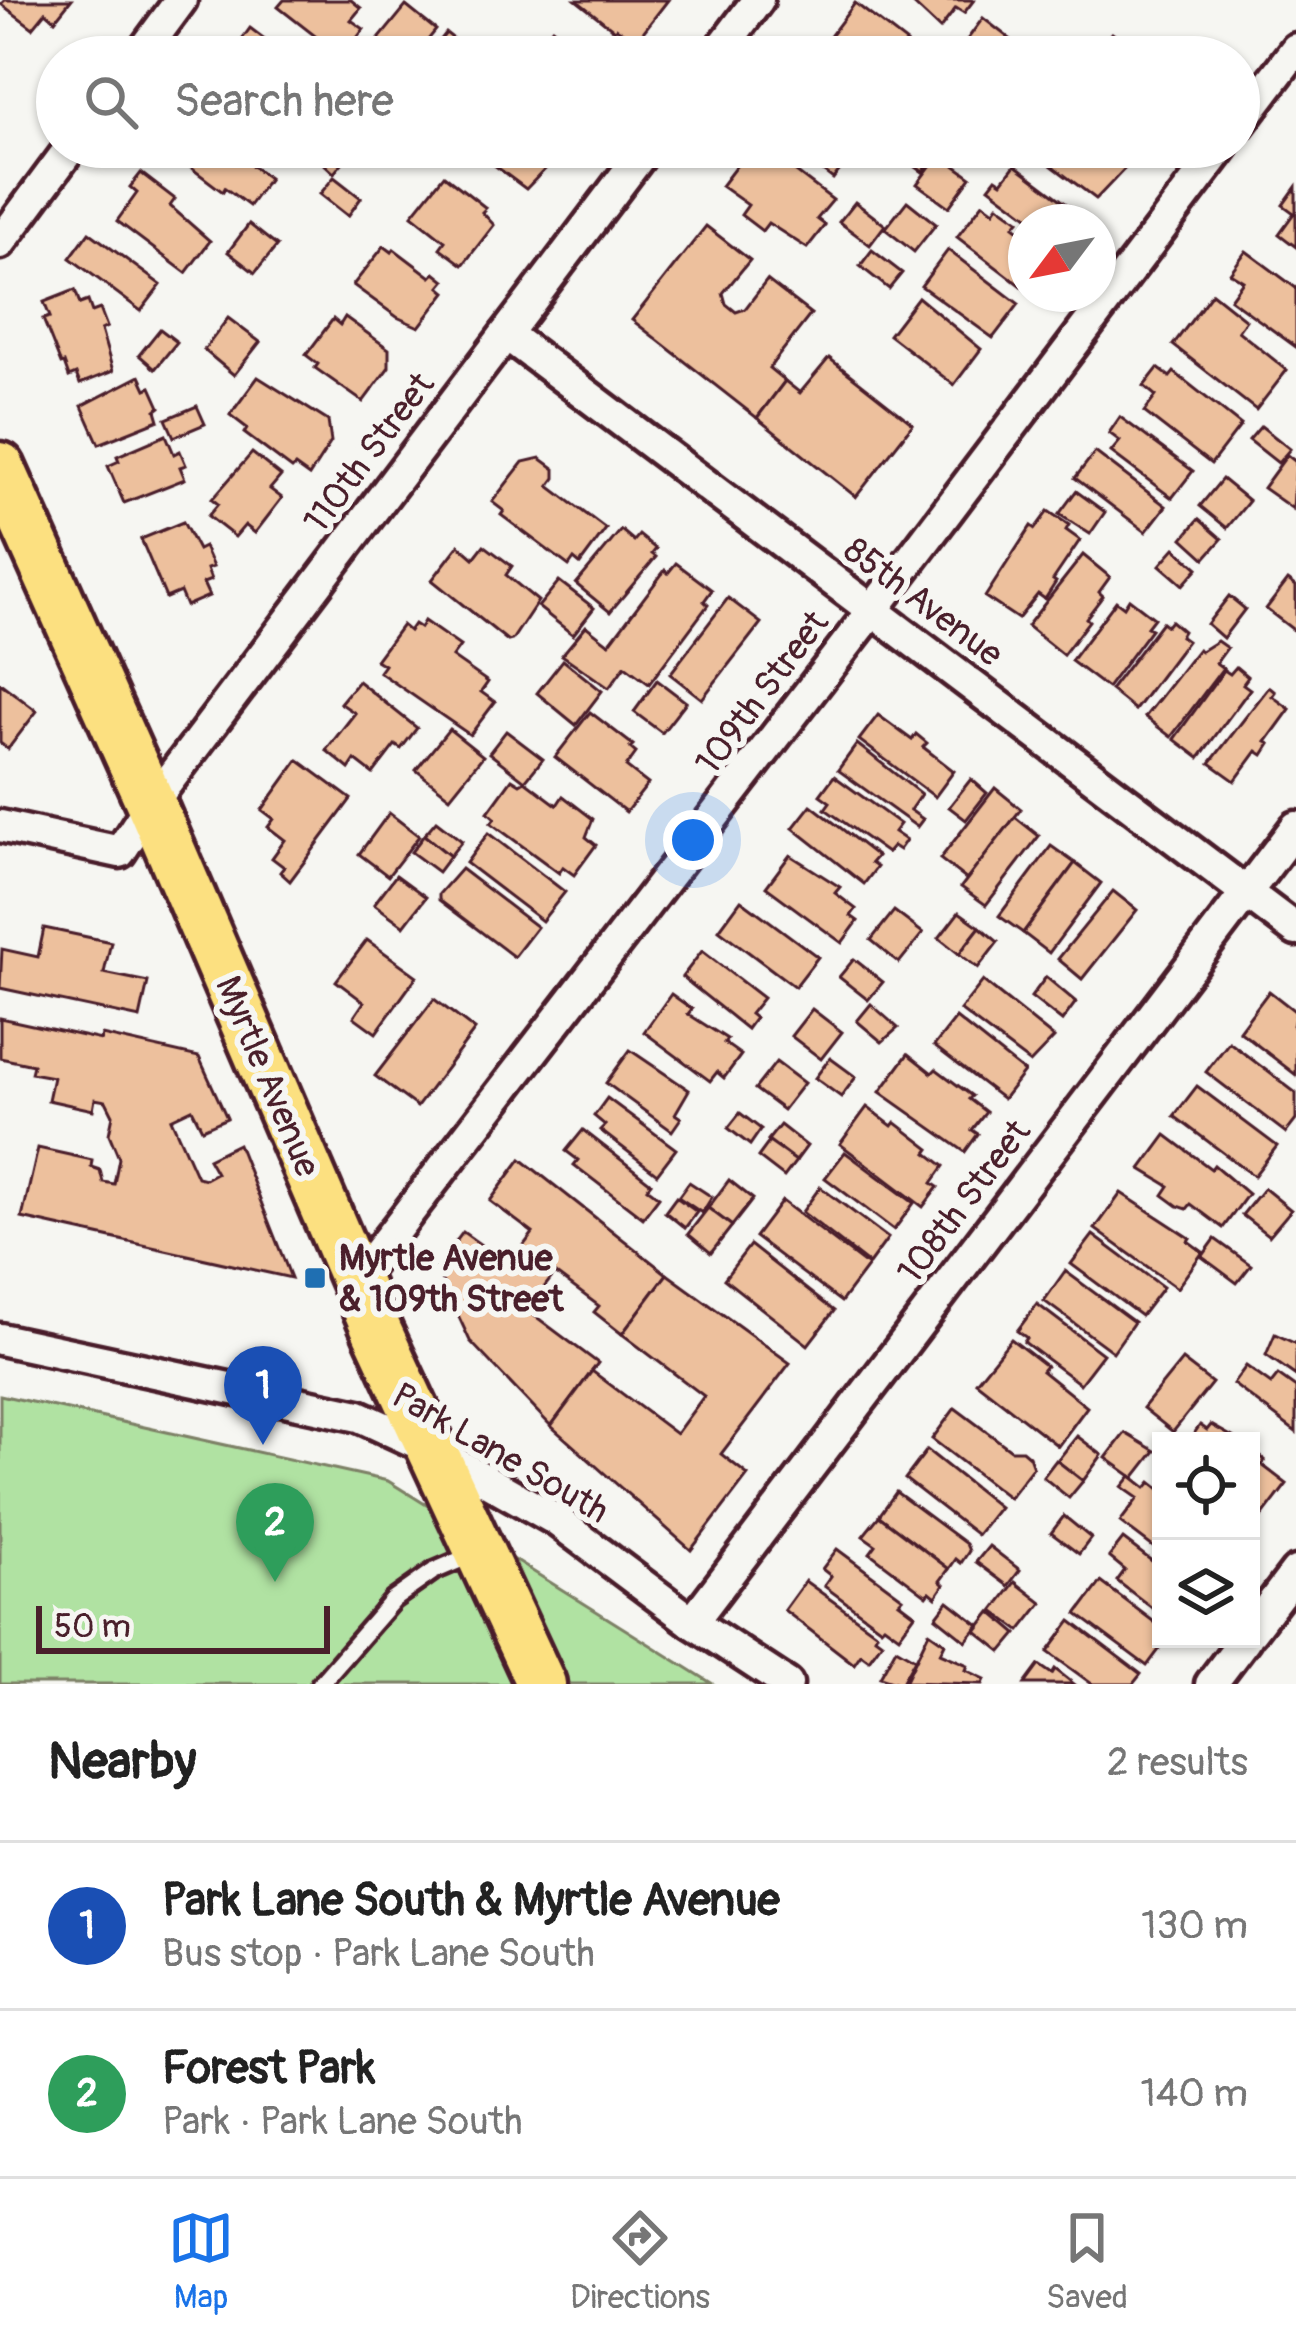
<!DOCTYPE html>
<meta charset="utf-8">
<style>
body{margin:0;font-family:Pangolin,sans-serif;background:#f6f6f6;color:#222}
.controls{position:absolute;right:36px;bottom:36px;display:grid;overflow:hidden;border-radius:0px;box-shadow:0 3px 9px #0004}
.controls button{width:108px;height:108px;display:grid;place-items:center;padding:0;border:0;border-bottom:3px solid #e0e0e0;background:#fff;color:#222;font:60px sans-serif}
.compass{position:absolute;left:1008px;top:204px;width:108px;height:108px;border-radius:50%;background:#fff;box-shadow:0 3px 9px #0004;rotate:238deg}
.scale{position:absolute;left:36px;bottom:30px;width:294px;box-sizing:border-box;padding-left:12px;border:6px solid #4a1f2b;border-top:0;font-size:33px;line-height:42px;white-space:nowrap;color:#4a1f2b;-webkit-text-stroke:9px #f6f6f2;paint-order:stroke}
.you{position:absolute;left:693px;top:840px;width:42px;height:42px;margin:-30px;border:9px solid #fff;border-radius:50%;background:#1a73e8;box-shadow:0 0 0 18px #1a73e833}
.badge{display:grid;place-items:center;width:78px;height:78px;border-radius:50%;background:#1a73e8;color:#fff;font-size:39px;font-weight:700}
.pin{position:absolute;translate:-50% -99px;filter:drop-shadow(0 3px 6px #0008)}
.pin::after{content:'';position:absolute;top:63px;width:42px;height:36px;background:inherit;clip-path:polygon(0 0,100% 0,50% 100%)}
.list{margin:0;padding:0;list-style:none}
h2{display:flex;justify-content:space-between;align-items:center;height:156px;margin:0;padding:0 48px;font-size:51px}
h2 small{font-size:39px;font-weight:400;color:#767676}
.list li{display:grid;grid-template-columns:78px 1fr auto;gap:36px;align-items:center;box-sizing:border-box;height:168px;padding:0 48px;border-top:3px solid #e0e0e0}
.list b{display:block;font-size:45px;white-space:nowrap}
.list p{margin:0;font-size:39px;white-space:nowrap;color:#767676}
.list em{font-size:39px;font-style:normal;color:#767676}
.icon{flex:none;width:66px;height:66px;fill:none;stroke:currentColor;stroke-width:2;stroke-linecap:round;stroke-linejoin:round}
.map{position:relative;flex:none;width:1296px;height:1684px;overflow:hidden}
.search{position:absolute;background:#fff;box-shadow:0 3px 9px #0004;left:36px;right:36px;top:36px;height:132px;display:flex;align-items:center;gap:30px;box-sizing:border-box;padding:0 42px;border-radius:66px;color:#767676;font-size:45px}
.sheet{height:492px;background:#fff}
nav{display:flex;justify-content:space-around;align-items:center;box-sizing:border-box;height:168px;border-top:3px solid #e0e0e0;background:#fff;font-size:33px;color:#767676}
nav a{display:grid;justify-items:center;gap:6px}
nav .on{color:#1a73e8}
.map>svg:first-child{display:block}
.green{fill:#b0e2a2;stroke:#7d8066;stroke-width:3}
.building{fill:#edc09d;stroke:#4a1f2b;stroke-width:3}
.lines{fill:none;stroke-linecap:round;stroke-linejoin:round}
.service-casing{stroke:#4a1f2b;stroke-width:24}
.minor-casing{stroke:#4a1f2b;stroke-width:39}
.primary-casing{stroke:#4a1f2b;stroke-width:57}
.service{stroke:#f6f6f2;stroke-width:15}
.minor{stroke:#f6f6f2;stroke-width:30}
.primary{stroke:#fce080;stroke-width:48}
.poi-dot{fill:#1f6fb2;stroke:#f6f6f2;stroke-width:4.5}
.labels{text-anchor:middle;stroke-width:12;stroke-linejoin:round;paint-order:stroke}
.street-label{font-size:36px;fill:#4a1f2b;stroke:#f6f6f2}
.poi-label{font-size:36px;font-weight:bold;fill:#4a1f2b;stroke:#f6f6f2;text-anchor:start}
</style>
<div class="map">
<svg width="1296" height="1684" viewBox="0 0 1296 1684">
<rect width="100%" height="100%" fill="#f6f6f2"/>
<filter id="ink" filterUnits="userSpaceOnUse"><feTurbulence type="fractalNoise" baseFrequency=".00833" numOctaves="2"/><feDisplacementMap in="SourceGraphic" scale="24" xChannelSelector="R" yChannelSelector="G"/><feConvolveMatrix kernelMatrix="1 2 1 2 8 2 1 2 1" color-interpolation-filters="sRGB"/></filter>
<g filter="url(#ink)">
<polygon class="green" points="0,1395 388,1481 713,1684 0,1684"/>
<g class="building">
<polygon points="5,0 71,0 55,20 46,12 33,28 1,4"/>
<polygon points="284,0 351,0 361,8 351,20 364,29 342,57 278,7"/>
<polygon points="576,0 668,0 637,40 616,28 614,30"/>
<polygon points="909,0 974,0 964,13 956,8 940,29"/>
<polygon points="855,3 907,43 904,47 916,57 835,57 822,47"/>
<polygon points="406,6 436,30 414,57 401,57 379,39"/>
<polygon points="983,18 1018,45 1009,57 973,57 961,48"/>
<polygon points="250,28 287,56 286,57 229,57"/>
<polygon points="552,28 577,48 579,45 594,57 518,57 538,32 545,37"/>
<polygon points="446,33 475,56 475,57 427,57"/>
<polygon points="1112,33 1131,48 1136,41 1146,38 1155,45 1156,55 1093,57"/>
<polygon points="174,147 248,147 250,149 243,159 269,178 249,206 225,188 223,192 170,152"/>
<polygon points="306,147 355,147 334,173"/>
<polygon points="470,147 557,147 550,156 554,160 526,189"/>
<polygon points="803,147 858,147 833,179 802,155 806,150"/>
<polygon points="897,147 931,147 937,151 923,172 894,151"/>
<polygon points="1027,147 1117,147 1133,160 1096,199"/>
<polygon points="767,150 833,200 817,219 825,225 807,248 768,223 762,231 741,215 748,205 721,186 743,157 755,165"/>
<polygon points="939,154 971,177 949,207 917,184"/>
<polygon points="1015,165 1088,220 1087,222 1036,222 989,187 996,178 1002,182"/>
<polygon points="141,173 175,199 170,206 210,241 186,273 117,221 137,193 130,187"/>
<polygon points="444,175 486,208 482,212 494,225 463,265 440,248 445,241 412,215"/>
<polygon points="334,177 361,198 348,216 320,194"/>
<polygon points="1296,187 1296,247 1279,234 1294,213 1283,205"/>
<polygon points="907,201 936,224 914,252 885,229"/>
<polygon points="855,202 885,225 870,245 839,222"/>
<polygon points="983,203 994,211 998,205 1019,220 1014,226 1026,235 1026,290 957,237"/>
<polygon points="249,224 277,246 255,273 228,252"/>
<polygon points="706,226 750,260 723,293 726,304 736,312 745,309 767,280 811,314 769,368 785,381 757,418 632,320"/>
<polygon points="89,232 161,285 141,311 70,258"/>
<polygon points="384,246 392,252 394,249 431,277 435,273 445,281 440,287 446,292 419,327 397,317 353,285"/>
<polygon points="872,250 902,273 889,289 860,266"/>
<polygon points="948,250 1019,304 993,338 921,286"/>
<polygon points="1246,251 1296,288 1296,347 1230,299 1243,281 1230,273"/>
<polygon points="75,290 80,304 88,301 92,312 100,309 107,327 101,330 113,371 80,384 76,374 69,377 64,363 61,364 43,319 50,317 44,302"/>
<polygon points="1212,293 1246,320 1238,331 1287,370 1256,410 1173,345"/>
<polygon points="918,297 981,349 954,385 889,335"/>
<polygon points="345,317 389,349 389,367 363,402 315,368 318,364 306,355 333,319 340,325"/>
<polygon points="228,318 260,342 234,375 204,350"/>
<polygon points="160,329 177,342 155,369 139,355"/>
<polygon points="829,358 913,424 856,497 757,418 785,381 800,393"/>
<polygon points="1158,368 1170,377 1174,372 1241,425 1211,464 1144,412 1156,396 1144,386"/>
<polygon points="140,376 146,389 151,387 160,407 156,410 159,420 99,444 82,406"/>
<polygon points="258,377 328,421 331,442 309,476 295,466 292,469 244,433 247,428 230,415"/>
<polygon points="197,406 205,424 174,437 166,419"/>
<polygon points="1120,417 1193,471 1172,498 1111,452 1120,441 1109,433"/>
<polygon points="1261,426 1290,449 1278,463 1249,440"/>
<polygon points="166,435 174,454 180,451 186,465 180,467 185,479 124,503 108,466 119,461 117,456"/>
<polygon points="1095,452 1166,506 1146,532 1075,478"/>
<polygon points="252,453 281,476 270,489 282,498 255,533 245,525 235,537 208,516 218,504 212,499"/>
<polygon points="1287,455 1296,462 1293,509 1263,488"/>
<polygon points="540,458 555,469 555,478 549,486 606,529 580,564 574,559 569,566 501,515 504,511 492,502 523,462"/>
<polygon points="1222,479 1249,501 1227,528 1200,506"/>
<polygon points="1076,491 1105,512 1090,534 1059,514"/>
<polygon points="1048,511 1069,525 1066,530 1080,540 1053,580 1056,582 1045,599 1038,594 1018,619 985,597 1031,526 1035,529"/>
<polygon points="1199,519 1222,539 1205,558 1183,538"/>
<polygon points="183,522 198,550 204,547 213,567 207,569 211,580 203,583 209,596 186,606 180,592 166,598 141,539"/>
<polygon points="621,530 634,541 639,535 656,549 652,554 656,557 610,612 576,584"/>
<polygon points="459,545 474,558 484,545 512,566 506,575 538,601 512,640 508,641 432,580"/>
<polygon points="1175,548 1198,568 1183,585 1160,565"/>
<polygon points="1083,555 1110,577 1099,592 1103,596 1086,618 1089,621 1063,655 1027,626"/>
<polygon points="676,563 712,590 704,601 708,605 649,684 625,666 609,688 562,655 586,626 609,644 665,570 668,573"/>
<polygon points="1288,580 1296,586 1296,632 1266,609"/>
<polygon points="559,581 594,608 573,635 538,607"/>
<polygon points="1229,596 1245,609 1223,638 1207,624"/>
<polygon points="728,598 761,623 702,699 670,674"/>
<polygon points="1129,599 1154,618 1147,627 1151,629 1107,688 1071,661 1116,601 1124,607"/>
<polygon points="424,621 460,646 452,657 488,682 481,692 495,702 470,735 379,672 384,665 376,660 402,625 409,631 414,624 420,628"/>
<polygon points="1171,621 1183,631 1180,636 1187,641 1135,710 1110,690 1162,622 1167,626"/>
<polygon points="1217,641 1227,648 1216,663 1223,668 1171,737 1145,717 1198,649 1201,651"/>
<polygon points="563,660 602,691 576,725 537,693"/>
<polygon points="1236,667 1248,677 1243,684 1250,689 1199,758 1174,739 1224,670 1230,674"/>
<polygon points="657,680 686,702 662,733 634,712"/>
<polygon points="358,681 417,728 401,749 395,745 373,774 355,760 349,769 326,750 355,713 340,703"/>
<polygon points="0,683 37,711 8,749 0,743"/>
<polygon points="1269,687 1275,692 1272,696 1290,709 1266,742 1270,744 1263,755 1257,751 1235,781 1210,763"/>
<polygon points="590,712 633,745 630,748 636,753 626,767 648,784 626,812 555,757"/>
<polygon points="878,715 912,740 916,734 927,743 923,747 954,771 935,797 859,740"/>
<polygon points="449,729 483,756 450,797 416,770"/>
<polygon points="506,731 543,759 525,781 489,753"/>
<polygon points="857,744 921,794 910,810 923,819 917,827 838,770"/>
<polygon points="298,760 351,799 290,881 280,872 284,867 272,858 285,840 268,827 274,819 262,810"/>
<polygon points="834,776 900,824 894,832 906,840 899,850 893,846 887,853 825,809 830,802 820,795"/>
<polygon points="512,779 520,784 525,781 557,805 563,796 593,819 586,837 596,845 574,875 563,867 559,873 491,823 495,818 488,812"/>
<polygon points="971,779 987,793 966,820 949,807"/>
<polygon points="995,788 1021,809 967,880 940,859"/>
<polygon points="811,805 877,856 871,863 877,867 864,884 793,828"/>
<polygon points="389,813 419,836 388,876 359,854"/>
<polygon points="1015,817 1039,836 986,905 961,887"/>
<polygon points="436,821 462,841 450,856 424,835"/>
<polygon points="488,833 565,892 542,921 466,863"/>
<polygon points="424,835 450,856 438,872 411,852"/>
<polygon points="1051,846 1075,863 1023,933 999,916"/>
<polygon points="790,855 840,887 835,893 856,909 851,916 858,921 842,943 766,887"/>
<polygon points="1075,863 1101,883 1049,953 1023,933"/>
<polygon points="461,869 537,927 514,957 439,900 439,894"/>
<polygon points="396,875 426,897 404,926 374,904"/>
<polygon points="1113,891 1137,910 1082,979 1058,959"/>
<polygon points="741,900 818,957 795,987 719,930"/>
<polygon points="894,911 923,933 899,963 871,940"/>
<polygon points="959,912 980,927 959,954 939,938"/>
<polygon points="980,927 998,942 978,968 959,954"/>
<polygon points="44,928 111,942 104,973 148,982 140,1018 0,988 2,949 38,957"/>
<polygon points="367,940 417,976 376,1033 354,1017 364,1002 336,981"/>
<polygon points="702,951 763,998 750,1014 755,1018 747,1029 682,977"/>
<polygon points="854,959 883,982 868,1000 839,977"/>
<polygon points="1046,977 1076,1002 1062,1021 1031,997"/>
<polygon points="983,981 1054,1038 1030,1063 960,1010"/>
<polygon points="1269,991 1296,1012 1293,1026 1296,1029 1296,1075 1239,1031"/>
<polygon points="671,994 692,1009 688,1014 727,1039 724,1043 741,1055 724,1078 717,1072 710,1081 644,1032"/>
<polygon points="434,999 475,1030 417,1107 375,1076"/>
<polygon points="871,1004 898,1028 882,1042 857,1021"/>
<polygon points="812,1009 842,1032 821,1059 791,1036"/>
<polygon points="0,1018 101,1040 102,1035 199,1057 227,1118 202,1129 192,1109 171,1119 197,1177 205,1179 216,1173 208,1159 238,1144 291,1278 22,1218 38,1148 92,1160 91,1167 100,1170 103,1182 114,1184 119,1158 109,1134 113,1115 106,1101 95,1099 93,1110 48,1100 53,1077 31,1073 33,1065 0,1058"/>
<polygon points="956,1018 1024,1072 1003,1099 934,1046"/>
<polygon points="1229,1042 1296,1093 1296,1120 1286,1133 1206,1072"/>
<polygon points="630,1050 689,1090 675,1114 681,1118 672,1131 606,1083"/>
<polygon points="908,1054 932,1073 936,1069 972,1096 969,1099 986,1112 972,1130 978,1134 965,1152 880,1092"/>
<polygon points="830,1058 856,1077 841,1097 815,1078"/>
<polygon points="776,1062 804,1083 783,1110 755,1089"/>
<polygon points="1197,1086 1277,1146 1254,1176 1174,1116"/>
<polygon points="607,1098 676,1149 657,1174 600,1130 605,1125 594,1116"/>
<polygon points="867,1107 892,1126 895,1122 930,1149 927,1153 944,1166 932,1183 938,1187 923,1207 840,1144"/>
<polygon points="740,1113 761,1129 750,1145 728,1128"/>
<polygon points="780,1125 807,1146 796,1161 768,1140"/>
<polygon points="583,1130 651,1183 647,1188 659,1197 643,1218 574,1165 578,1160 566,1151"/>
<polygon points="1166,1135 1211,1169 1214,1165 1248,1194 1223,1228 1191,1204 1187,1209 1178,1206 1163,1195 1169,1186 1141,1169"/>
<polygon points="769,1142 796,1161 784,1177 758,1157"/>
<polygon points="845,1152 914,1203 894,1230 825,1178"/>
<polygon points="521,1159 667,1274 622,1334 594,1312 599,1306 555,1273 527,1310 598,1363 551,1426 470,1341 436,1268 463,1232 509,1265 533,1233 490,1201"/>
<polygon points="729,1180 753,1199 732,1226 708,1208"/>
<polygon points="689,1182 712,1197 702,1213 678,1197"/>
<polygon points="820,1187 888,1238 869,1264 802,1212"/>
<polygon points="1264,1188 1291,1210 1269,1236 1242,1215"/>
<polygon points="1121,1193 1190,1238 1188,1241 1203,1252 1177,1288 1095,1229"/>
<polygon points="676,1197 697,1212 685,1228 665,1212"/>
<polygon points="782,1201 868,1266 841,1302 755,1237"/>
<polygon points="708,1208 732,1226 711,1253 688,1234"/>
<polygon points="1093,1235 1163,1287 1141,1316 1071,1264"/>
<polygon points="1215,1239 1251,1265 1237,1283 1202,1257"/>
<polygon points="750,1245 834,1311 808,1345 724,1279"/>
<polygon points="1065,1271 1134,1322 1113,1352 1044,1301"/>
<polygon points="667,1274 790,1363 721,1454 748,1475 691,1550 551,1426 592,1371 676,1434 704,1396 622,1334"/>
<polygon points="1037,1304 1103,1354 1080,1384 1024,1342 1027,1338 1017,1331"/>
<polygon points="1275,1334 1296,1344 1296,1376 1266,1355"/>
<polygon points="1011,1339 1046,1366 1042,1371 1087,1407 1058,1446 976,1382"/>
<polygon points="1182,1360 1212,1383 1173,1432 1143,1408"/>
<polygon points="1246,1366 1271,1384 1278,1375 1296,1388 1296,1432 1233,1384"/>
<polygon points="955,1408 1011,1450 1022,1450 1029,1456 1033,1467 1009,1498 932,1439"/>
<polygon points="1200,1425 1207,1430 1211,1425 1240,1441 1189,1441"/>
<polygon points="1125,1433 1155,1451 1134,1478 1106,1458"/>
<polygon points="1077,1436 1102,1455 1083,1481 1057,1461"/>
<polygon points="1251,1449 1265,1460 1262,1465 1287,1484 1261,1518 1251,1510"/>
<polygon points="927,1450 999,1507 977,1535 905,1479"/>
<polygon points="1056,1460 1083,1481 1069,1498 1043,1477"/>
<polygon points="1131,1476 1146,1488 1151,1482 1161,1490 1161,1553 1120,1522 1138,1498 1122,1487"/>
<polygon points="896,1492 966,1544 969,1551 961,1563 956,1559 949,1569 879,1516"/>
<polygon points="879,1516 949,1569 940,1581 944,1585 936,1597 930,1592 927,1596 870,1553 876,1545 863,1536"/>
<polygon points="1064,1516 1091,1538 1079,1554 1051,1533"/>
<polygon points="1123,1539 1161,1568 1161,1615 1117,1581 1125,1570 1109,1557"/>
<polygon points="989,1546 1020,1570 1008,1586 976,1562"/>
<polygon points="837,1549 903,1598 899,1602 915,1614 899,1636 884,1625 881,1628 824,1586 831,1576 822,1569"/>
<polygon points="805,1581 877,1633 875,1637 882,1642 869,1660 861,1654 854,1664 784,1610"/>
<polygon points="1015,1582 1042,1603 1020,1631 993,1611"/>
<polygon points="1101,1582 1161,1627 1161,1639 1167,1639 1147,1666 1077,1614"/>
<polygon points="948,1601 979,1625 966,1641 936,1617"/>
<polygon points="991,1612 1017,1634 1002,1652 976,1631"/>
<polygon points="1071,1621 1141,1674 1133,1684 1092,1684 1048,1652"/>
<polygon points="929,1632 945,1643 940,1653 968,1665 966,1670 985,1679 983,1684 905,1682"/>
<polygon points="896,1648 915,1659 901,1684 880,1677"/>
<polygon points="1039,1665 1052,1674 1055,1669 1074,1684 1025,1684"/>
</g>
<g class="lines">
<defs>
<polyline id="service" points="320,1684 393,1600 434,1571 476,1553"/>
<g id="minor">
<polyline points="139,57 181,0"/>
<polyline points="715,57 758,0"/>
<polyline points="1239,124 1296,49"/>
<polyline points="0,243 71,147"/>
<polyline points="506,334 1296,930"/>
<polyline points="0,826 120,852 151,804 647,147"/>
<polyline points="356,1281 872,611 1222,147"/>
<polyline points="0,1339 359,1416 435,1451 556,1520 692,1622 787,1684"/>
<polyline points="692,1622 1296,827"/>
<polyline points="1251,1631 1296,1572"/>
<polyline points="1211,1684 1245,1639"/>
</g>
<polyline id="primary" points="0,467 151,804 378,1333 541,1684"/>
</defs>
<use href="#service" class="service-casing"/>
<use href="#minor" class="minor-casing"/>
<use href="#primary" class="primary-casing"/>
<use href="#service" class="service"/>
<use href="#minor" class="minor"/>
<use href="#primary" class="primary"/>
</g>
</g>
<rect class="poi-dot" x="303" y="1266" width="24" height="24" rx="6"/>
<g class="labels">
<g class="street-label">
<text transform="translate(368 452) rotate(-53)" y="13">110th Street</text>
<text transform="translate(924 601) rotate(37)" y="13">85th Avenue</text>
<text transform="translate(761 692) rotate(-53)" y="13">109th Street</text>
<text transform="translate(269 1076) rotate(67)" y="13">Myrtle Avenue</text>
<text transform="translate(963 1201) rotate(-53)" y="13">108th Street</text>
<text transform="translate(501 1452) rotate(30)" y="13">Park Lane South</text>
</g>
<g class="poi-label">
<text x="339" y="1270">Myrtle Avenue<tspan x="339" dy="41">&amp; 109th Street</tspan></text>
</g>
</g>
</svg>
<div class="controls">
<button><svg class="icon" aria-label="locate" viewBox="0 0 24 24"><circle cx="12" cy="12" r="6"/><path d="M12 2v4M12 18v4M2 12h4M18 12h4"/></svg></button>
<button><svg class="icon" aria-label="layers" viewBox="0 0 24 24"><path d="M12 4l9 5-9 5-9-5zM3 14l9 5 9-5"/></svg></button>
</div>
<svg class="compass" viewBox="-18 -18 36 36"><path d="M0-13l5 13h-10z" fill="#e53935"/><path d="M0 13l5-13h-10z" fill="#767676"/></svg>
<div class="scale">50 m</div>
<div class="you"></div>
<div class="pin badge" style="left:263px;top:1445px;background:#1a4fb4">1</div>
<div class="pin badge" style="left:275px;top:1582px;background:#2e9e5b">2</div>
<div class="search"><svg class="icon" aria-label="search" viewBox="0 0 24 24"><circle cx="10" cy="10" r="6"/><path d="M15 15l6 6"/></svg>Search here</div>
</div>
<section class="sheet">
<h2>Nearby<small>2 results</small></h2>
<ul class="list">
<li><span class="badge" style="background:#1a4fb4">1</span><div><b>Park Lane South &amp; Myrtle Avenue</b><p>Bus stop · Park Lane South</p></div><em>130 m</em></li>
<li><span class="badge" style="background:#2e9e5b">2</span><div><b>Forest Park</b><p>Park · Park Lane South</p></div><em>140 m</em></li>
</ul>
</section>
<nav>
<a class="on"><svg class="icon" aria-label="map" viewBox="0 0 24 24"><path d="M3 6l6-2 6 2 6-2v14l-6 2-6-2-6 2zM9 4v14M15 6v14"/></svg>Map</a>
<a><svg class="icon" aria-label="directions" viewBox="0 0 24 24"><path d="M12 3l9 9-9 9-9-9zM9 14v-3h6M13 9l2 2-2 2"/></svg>Directions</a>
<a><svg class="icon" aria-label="saved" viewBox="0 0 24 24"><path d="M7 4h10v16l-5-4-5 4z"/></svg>Saved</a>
</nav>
